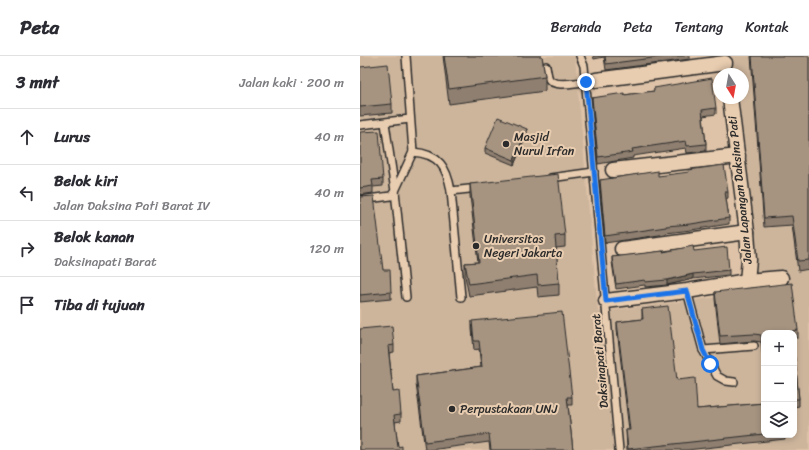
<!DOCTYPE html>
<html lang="id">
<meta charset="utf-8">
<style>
body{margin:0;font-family:Sriracha,sans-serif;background:#f2f2f3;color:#2b2b33}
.controls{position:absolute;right:12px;bottom:12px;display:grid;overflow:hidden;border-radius:8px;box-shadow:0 2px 6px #0003}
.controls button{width:36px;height:36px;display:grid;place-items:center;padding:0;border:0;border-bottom:1px solid #e1e1e2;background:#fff;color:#2b2b33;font:20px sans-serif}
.compass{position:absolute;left:353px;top:12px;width:36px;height:36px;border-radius:50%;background:#fff;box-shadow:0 2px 6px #0003;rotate:169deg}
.stop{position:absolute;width:12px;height:12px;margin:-9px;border:3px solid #1a73e8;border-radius:50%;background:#fff}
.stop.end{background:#1a73e8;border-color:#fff;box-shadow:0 1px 4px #0008}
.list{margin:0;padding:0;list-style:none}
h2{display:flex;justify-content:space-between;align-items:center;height:52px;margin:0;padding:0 16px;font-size:17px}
h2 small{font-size:13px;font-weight:400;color:#7c7c81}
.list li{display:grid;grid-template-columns:26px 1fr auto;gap:12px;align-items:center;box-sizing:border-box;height:56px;padding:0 16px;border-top:1px solid #e1e1e2}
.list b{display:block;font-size:15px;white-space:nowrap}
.list p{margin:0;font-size:13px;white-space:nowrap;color:#7c7c81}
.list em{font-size:13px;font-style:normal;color:#7c7c81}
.icon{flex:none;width:22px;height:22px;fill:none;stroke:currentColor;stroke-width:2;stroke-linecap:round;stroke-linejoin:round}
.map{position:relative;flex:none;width:449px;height:394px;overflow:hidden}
header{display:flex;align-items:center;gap:24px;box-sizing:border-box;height:56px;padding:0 20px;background:#fff;border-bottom:1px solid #e1e1e2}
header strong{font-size:19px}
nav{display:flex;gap:22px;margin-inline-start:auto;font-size:14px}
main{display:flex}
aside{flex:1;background:#fff}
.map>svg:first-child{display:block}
.built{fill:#cdb59c;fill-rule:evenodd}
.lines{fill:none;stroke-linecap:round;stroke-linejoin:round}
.lane-casing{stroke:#2b2b2b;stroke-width:10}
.street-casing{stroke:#2b2b2b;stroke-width:17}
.lane{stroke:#e9cdb0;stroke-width:7}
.street{stroke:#e9cdb0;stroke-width:14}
.wall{fill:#8f7f6f;stroke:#2b2b2b}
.shaded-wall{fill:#74685a;stroke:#2b2b2b}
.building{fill:#a69481;stroke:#2b2b2b}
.route{stroke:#1a73e8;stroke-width:5}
.poi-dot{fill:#2b2b2b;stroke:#e9cdb0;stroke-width:1.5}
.labels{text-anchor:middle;stroke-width:4;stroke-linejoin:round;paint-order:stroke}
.poi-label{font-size:12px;fill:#2b2b2b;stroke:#e9cdb0;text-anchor:start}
.street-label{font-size:12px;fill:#2b2b2b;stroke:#e9cdb0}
</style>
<header>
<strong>Peta</strong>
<nav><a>Beranda</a><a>Peta</a><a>Tentang</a><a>Kontak</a></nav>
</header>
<main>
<aside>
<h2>3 mnt<small>Jalan kaki · 200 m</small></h2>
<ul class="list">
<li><svg class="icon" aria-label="ahead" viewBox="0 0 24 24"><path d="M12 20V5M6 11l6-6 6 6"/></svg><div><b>Lurus</b></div><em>40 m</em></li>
<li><svg class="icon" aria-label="left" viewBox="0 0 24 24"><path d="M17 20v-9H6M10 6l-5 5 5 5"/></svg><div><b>Belok kiri</b><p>Jalan Daksina Pati Barat IV</p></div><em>40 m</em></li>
<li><svg class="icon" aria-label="right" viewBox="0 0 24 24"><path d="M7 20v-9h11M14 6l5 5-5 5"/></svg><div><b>Belok kanan</b><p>Daksinapati Barat</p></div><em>120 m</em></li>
<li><svg class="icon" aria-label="arrive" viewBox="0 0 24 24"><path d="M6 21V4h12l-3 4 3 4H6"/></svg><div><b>Tiba di tujuan</b></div></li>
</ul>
</aside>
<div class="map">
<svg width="449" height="394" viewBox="0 0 449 394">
<rect width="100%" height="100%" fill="#dec3a8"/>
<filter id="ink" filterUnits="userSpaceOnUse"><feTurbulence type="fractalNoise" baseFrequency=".025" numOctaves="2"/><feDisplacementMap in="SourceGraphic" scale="8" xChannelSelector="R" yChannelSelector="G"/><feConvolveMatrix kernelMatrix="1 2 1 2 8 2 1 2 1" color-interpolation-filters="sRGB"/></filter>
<g filter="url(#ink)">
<path class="built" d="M0,0H215L238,256L398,236L374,42H383V18H371L369,0H449V394H0ZM404,277H434V379H404Z"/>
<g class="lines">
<defs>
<g id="lane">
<polyline points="220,0 224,10 259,394"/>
<path d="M186,10C187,14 187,19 189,23C194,32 217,26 226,26"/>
<polyline points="25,67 35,135 46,241"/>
<polyline points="0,69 50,63"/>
<path d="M53,96C79,98 87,111 91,135L118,132"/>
<polyline points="190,122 234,116"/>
<polyline points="91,135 101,241"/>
<polyline points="0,144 31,140 35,135 53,96 46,0"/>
<polyline points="327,235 343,294 357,320 366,325 374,326"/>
<polyline points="343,294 394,290"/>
</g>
<g id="street">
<polyline points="236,24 365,7"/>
<polyline points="370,42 387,176 389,204 387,225"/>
<polyline points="253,114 378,100"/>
<polyline points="262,193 387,176"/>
<polyline points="246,245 327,235 387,225 421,222"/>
</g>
</defs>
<use href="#lane" class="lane-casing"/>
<use href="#street" class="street-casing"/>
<use href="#lane" class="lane"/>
<use href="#street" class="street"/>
</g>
<g class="wall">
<polygon points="83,0 182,0 185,20 185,35 89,48"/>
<polygon points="233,0 330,0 330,3 246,14 244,1 234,3"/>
<polygon points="391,0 449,0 449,213 438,215 432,169 404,171"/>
<polygon points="0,11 32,48 32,57 0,60"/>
<polygon points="294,32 356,52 356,58 343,60 346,88 346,95 327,97 326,92 273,100 273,102 238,108 232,48 232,42 264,39 294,35"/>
<polygon points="0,76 23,123 23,130 13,131 13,137 0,139"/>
<polygon points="167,78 154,109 125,97 125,92"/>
<polygon points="298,120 368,136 368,142 366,143 369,162 369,168 331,174 306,177 306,178 245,187 240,130 240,124"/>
<polygon points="110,128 205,179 205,191 196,192 199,227 199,239 178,241 177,231 109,240 105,220 105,207 118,206 110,140"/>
<polygon points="0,141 23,214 31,236 31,243 0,246"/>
<polygon points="334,195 369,214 369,219 333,223 307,229 285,231 285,229 256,233 252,206 252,201 303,196"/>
<polygon points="355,236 438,274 438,282 434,282 434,277 404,277 404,313 401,286 394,285 360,288 355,243"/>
<polygon points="282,253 317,324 337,353 404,347 404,379 425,379 425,383 327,394 267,394 266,374 269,374 257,273 257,266 282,263"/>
<polygon points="112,265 212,341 212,349 208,349 213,394 130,394 129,386 70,394 65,394 56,328 56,320 121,311 119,293 114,294 112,273"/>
<polygon points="0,273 34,289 34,296 29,297 33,336 41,358 41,365 35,366 38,391 0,394"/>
<polygon points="434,295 439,343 439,350 434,351"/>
</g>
<g class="shaded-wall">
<polygon points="167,73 167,78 154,109 154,104"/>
<polygon points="333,218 333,223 307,229 307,224"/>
</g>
<g class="building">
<polygon points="84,0 182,0 185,20 89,33"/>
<polygon points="245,0 308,0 246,8"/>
<polygon points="392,0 449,0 449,204 438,205 432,160 404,162"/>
<polygon points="28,8 32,48 0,51 0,11"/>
<polygon points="352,22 356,52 342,54 346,88 327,90 326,85 272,93 273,96 238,101 232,42 264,37 264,39 294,35 294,32"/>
<polygon points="138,61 167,73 154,104 125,92"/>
<polygon points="19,75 23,123 12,124 13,130 0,132 0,76"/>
<polygon points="364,109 368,136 365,136 369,162 331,168 306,170 306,171 245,180 240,124 298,115 298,120 329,116 328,114"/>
<polygon points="198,118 205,179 195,180 199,227 178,229 177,219 109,228 105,207 119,206 110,128"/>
<polygon points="14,140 23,214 30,214 31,236 0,239 0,141"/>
<polygon points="333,190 334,195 367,191 369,214 333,218 307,224 285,226 285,224 256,228 252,201 303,195 303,196"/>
<polygon points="432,227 438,274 432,275 432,277 404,277 404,306 401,279 394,278 360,280 355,236"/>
<polygon points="308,250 317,324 335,322 337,353 404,347 404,378 268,393 266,374 270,374 257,266 283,263 282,253"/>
<polygon points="202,256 212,341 207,341 213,394 131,394 129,378 65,386 56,320 122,311 119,285 114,285 112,265"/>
<polygon points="32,270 34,289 28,290 33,336 39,335 41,358 34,359 38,391 42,390 42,394 0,394 0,273"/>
<polygon points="434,295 439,343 434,343"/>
</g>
</g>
<g class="lines" filter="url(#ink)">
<polyline class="route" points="226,26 246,245 327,235 343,294 350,308"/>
</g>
<g class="poi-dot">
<circle cx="146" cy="88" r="4"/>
<circle cx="116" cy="190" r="4"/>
<circle cx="92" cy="353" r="4"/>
</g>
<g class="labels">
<g class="poi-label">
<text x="154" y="85">Masjid<tspan x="154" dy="14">Nurul Irfan</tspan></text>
<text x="124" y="187">Universitas<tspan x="124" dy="14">Negeri Jakarta</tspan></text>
<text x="100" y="357">Perpustakaan UNJ</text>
</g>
<g class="street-label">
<text transform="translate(380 134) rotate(-96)" y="4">Jalan Lapangan Daksina Pati</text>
<text transform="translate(240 305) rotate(-95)" y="4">Daksinapati Barat</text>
</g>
</g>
</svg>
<div class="controls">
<button>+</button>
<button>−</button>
<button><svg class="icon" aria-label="layers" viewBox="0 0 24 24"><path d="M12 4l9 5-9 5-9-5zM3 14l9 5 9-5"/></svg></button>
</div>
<svg class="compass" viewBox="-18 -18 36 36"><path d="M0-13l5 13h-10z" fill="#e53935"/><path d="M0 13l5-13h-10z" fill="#7c7c81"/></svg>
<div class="stop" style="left:350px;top:308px"></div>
<div class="stop end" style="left:226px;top:26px"></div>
</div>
</main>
